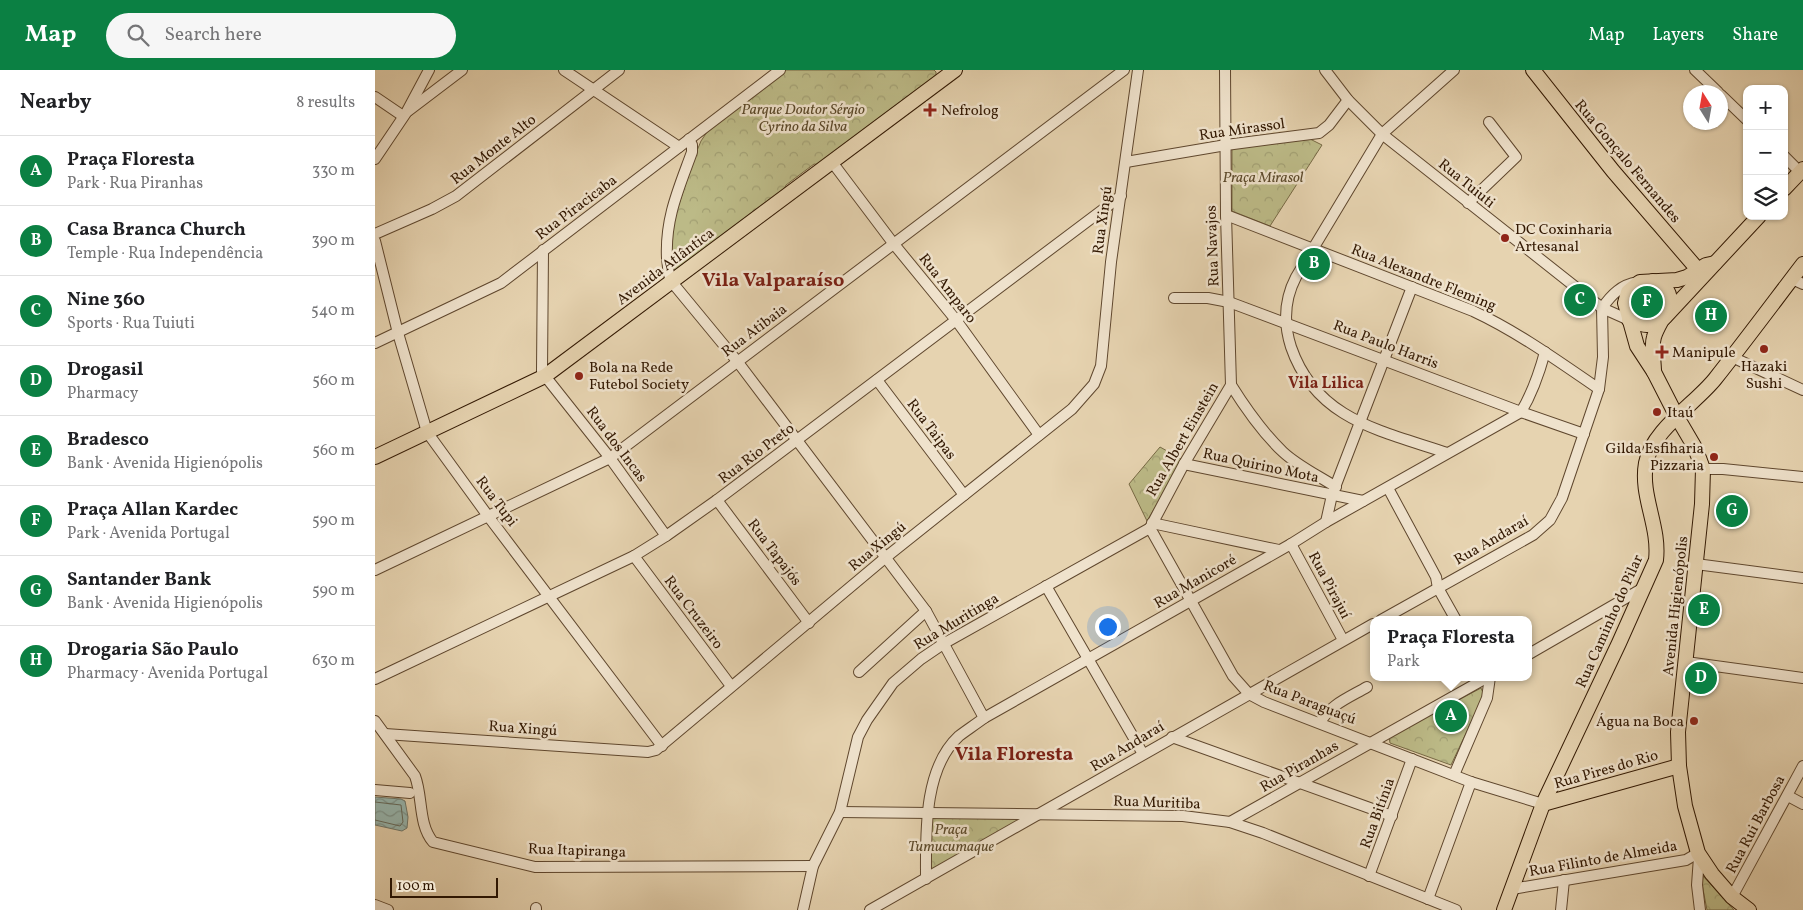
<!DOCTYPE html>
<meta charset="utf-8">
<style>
body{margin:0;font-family:Vollkorn,serif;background:#f6f6f6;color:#202124}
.controls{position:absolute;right:15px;top:15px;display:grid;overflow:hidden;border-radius:10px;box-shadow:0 1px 4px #0004}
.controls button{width:45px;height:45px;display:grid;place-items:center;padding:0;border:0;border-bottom:1px solid #e0e0e0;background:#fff;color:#202124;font:25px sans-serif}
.compass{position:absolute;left:1308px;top:15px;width:45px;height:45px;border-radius:50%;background:#fff;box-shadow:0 1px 4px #0004;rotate:349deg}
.scale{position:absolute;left:15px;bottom:12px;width:108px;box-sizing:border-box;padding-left:5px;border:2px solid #321802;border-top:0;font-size:14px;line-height:18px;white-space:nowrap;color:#321802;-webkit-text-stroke:4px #efe2cc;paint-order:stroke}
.you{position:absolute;left:732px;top:556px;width:18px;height:18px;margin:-12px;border:4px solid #fff;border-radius:50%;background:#1a73e8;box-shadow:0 0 0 8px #1a73e833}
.badge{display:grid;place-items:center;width:32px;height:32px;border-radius:50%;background:#0b8043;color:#fff;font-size:16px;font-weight:700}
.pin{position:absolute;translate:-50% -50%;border:2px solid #fff;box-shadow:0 1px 5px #0006}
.popup{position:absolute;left:995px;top:546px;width:162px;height:65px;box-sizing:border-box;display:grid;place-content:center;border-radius:10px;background:#fff;filter:drop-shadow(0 1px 4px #0005);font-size:16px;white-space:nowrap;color:#757577}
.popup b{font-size:19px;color:#202124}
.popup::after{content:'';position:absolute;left:50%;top:100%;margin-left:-10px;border:10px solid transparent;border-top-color:#fff}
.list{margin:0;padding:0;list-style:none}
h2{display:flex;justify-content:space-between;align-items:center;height:65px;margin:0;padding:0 20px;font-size:21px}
h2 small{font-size:16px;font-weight:400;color:#757577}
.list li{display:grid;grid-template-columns:32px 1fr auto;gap:15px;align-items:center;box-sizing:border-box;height:70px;padding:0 20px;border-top:1px solid #e0e0e0}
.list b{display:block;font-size:19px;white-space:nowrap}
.list p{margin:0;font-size:16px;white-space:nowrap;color:#757577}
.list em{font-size:16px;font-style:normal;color:#757577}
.icon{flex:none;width:28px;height:28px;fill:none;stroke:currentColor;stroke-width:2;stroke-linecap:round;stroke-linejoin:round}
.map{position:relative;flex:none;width:1428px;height:840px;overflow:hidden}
header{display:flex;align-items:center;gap:30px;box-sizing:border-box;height:70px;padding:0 25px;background:#0b8043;color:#fff}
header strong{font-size:24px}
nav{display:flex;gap:28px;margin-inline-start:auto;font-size:18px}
.search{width:350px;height:45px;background:#f6f6f6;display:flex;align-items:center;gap:12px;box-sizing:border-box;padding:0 18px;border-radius:28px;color:#757577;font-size:19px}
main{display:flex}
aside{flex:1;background:#fff}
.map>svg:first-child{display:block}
.forest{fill:url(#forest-crowns);stroke:#776944}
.water{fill:url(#water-waves);stroke:#6f776a}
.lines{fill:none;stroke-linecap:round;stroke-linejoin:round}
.shore{stroke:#646859;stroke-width:1}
.minor-casing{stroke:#5f472e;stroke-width:12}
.major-casing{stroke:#321802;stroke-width:16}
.minor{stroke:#efe2cc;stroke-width:10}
.major{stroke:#e6d3b0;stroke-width:14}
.poi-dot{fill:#8f2418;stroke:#efe2cc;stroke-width:2}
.labels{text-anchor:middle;stroke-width:5;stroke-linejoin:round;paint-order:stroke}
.park-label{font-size:15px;font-style:italic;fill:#5b492a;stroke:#efe2cc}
.poi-label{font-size:15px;fill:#321802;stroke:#efe2cc;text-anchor:start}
.street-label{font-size:15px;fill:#321802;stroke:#efe2cc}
.neighbourhood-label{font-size:16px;font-weight:bold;fill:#7a1f14;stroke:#efe2cc}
.district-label{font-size:20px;font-weight:bold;fill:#7a1f14;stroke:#efe2cc}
</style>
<header>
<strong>Map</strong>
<div class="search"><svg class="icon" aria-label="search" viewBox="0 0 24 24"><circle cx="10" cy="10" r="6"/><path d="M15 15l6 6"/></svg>Search here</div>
<nav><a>Map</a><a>Layers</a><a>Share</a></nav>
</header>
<main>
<aside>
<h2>Nearby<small>8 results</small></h2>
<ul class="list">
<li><span class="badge">A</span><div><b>Praça Floresta</b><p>Park · Rua Piranhas</p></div><em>330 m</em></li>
<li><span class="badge">B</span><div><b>Casa Branca Church</b><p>Temple · Rua Independência</p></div><em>390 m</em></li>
<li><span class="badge">C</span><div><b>Nine 360</b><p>Sports · Rua Tuiuti</p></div><em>540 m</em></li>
<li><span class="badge">D</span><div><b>Drogasil</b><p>Pharmacy</p></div><em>560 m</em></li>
<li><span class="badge">E</span><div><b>Bradesco</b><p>Bank · Avenida Higienópolis</p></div><em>560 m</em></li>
<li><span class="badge">F</span><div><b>Praça Allan Kardec</b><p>Park · Avenida Portugal</p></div><em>590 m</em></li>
<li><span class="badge">G</span><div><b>Santander Bank</b><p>Bank · Avenida Higienópolis</p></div><em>590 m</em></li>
<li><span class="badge">H</span><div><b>Drogaria São Paulo</b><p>Pharmacy · Avenida Portugal</p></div><em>630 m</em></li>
</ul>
</aside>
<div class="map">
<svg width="1428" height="840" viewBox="0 0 1428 840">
<defs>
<pattern id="forest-crowns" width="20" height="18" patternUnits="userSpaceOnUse" patternTransform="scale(1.25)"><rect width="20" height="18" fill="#bcba87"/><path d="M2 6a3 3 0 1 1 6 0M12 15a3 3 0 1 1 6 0" fill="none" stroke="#a29f73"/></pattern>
<pattern id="water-waves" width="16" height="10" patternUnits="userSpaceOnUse" patternTransform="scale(1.25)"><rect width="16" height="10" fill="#97b7b0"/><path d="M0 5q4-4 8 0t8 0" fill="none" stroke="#7c948d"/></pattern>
</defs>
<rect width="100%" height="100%" fill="#e6d3b0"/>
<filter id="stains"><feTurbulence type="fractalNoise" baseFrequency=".004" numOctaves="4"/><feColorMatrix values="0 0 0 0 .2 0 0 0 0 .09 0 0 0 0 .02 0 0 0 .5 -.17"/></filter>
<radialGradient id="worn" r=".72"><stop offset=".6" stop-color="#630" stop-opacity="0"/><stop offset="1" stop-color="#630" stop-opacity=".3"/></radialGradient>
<g class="forest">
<polygon points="411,0 559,0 561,2 561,8 446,95 439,94 411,115 407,124 302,202 297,200 295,175 299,149 321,83 326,71 334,59"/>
<polygon points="935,69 947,75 895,156 857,141 857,78"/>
<polygon points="1279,217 1286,224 1290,234 1278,250 1259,246 1255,227 1262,219"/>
<polygon points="785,377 808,390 772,451 754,414"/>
<polygon points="1106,618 1109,625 1076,695 1015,673 1014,667"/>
<polygon points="556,747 657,748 555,802"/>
<polygon points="1328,806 1359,840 1332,840 1327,814"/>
</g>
<polygon class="water" points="0,727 26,729 30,731 33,747 32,758 27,761 0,755"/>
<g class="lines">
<polyline class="shore" points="0,732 26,735 28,752 25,756 0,750"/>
<defs>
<g id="minor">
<polyline points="189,0 304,77"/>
<polyline points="950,0 973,30 1007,64 1227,238 1254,250"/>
<polyline points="1320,0 1343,22"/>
<polyline points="1346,25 1372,50"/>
<polyline points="0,27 28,46"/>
<polyline points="33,41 87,0"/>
<path d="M314,69L317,75V82C304,118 290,148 292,188C293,196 293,204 296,211L362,291L551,541L609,648"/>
<polyline points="1409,86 1425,102"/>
<polyline points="0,89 31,43 54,0"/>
<polyline points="457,92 518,173 581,250 664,365"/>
<polyline points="751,92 851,75 944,63 954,55 973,30"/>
<polyline points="1093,133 1141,87 1114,52"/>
<path d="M851,145L1098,241C1143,262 1183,291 1224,319"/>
<polyline points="0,164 57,139 81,126 244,0"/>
<polyline points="0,171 23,263 52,362 113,446 287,676"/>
<polyline points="168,180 167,301 170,306 235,388 291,466"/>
<polyline points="1417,209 1428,214"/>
<polyline points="799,228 833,228 854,232 1146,342 1209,364"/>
<path d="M1227,238C1237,224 1246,215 1263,212"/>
<polyline points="0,273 126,213 405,0"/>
<polyline points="1357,287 1428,320"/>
<polyline points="502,310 589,425"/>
<path d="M856,315C871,339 887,362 908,382C923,396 944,406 961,417"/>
<path d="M1072,383C1007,361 941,350 916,277C908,252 909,230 921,207L1007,64L1079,0"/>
<polyline points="809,394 988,431"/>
<polyline points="1328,399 1348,399 1428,407"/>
<polyline points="1013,418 1061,507 1063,518 1081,550"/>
<polyline points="342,430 434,553"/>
<polyline points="951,452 957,425 1037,217"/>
<polyline points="777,453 904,480"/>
<polyline points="775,458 858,606 874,624 889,632 1096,712 1168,734"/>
<polyline points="775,458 809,394 856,315 851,145 850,0"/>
<polyline points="916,474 968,570"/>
<polyline points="259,486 356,616"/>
<polyline points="1321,494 1428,508"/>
<polyline points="0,500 235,388 749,0"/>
<polyline points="671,516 768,684"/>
<polyline points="1006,550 1158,465 1175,450 1187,428 1224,319 1228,287 1227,238"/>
<polyline points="1154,584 1270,517"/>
<polyline points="1311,592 1428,608"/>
<polyline points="484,602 551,541"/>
<polyline points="0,609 259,486 291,466 342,430 746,126"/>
<path d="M0,651L40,706C48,727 43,754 58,772L160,797L438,796"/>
<path d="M945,653C954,635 975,627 992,617"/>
<polyline points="10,664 273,682 281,680 510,488 697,339 719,314 726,296 736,192 763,0"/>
<polyline points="797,667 1017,746"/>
<polyline points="1079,705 1112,628 1115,607"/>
<polyline points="0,720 35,723"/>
<polyline points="1413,726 1428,734"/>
<polyline points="465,742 808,746 855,752 888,763 1081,840"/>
<polyline points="855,752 1113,607"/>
<polyline points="1324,787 1322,815 1325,840"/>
<polyline points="994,806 1037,689"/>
<path d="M551,809C551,764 548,699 584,666C592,660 601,654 609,648L916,474L951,452L1146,342C1158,322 1164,304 1170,282"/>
<polyline points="1137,819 1311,790 1323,783"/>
<polyline points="1357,827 1428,696"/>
<polyline points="1053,829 1096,712"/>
<polyline points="0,835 13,840"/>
<polyline points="161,838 161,840"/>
<polyline points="428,840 438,796 465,742 483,667 492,650 518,613 546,589 568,574 775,458"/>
<polyline points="495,840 998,554"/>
<polyline points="1186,840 1189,810"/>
</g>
<g id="major">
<polyline points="1158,0 1238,101 1324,201"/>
<polyline points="1409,119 1428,99"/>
<polyline points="1340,193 1331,195 1312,207 1302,210 1265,212 1253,222 1250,233 1262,276 1279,302 1302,347 1319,376 1324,388 1328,399 1327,434 1303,662 1304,696 1310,736 1323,783 1337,804 1357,827 1374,840"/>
<path d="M1278,211C1312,224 1284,248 1279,267C1276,277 1279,291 1279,302"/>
<polyline points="1290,247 1384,146"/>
<path d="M1254,250C1267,255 1277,259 1289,248"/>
<polyline points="0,387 170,306 580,0"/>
<polyline points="1168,734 1304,696"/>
<path d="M1129,840L1168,734L1244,573L1281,490C1285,456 1265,426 1271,393C1277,360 1320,334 1340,309C1370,271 1399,232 1428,194"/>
</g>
</defs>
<use href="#minor" class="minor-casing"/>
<use href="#major" class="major-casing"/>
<use href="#minor" class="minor"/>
<use href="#major" class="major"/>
</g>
<g class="poi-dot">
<path d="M552.5 32.5h5v5h5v5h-5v5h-5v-5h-5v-5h5z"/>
<circle cx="1130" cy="168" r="5"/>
<circle cx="1389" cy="279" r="5"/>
<path d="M1284.5 274.5h5v5h5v5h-5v5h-5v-5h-5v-5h5z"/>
<circle cx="204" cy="306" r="5"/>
<circle cx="1282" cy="342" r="5"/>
<circle cx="1339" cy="387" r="5"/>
<circle cx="1319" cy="651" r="5"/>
</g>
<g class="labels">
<g class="park-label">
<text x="428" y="44">Parque Doutor Sérgio<tspan x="428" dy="17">Cyrino da Silva</tspan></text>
<text x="888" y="112">Praça Mirasol</text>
<text x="576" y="764">Praça<tspan x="576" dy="17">Tumucumaque</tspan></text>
</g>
<g class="poi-label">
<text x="566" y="45">Nefrolog</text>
<text x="1140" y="164">DC Coxinharia<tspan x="1140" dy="17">Artesanal</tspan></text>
<text x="1297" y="287">Manipule</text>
<text x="1389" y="301" text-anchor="middle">Hazaki<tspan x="1389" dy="17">Sushi</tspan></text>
<text x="214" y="302">Bola na Rede<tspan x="214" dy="17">Futebol Society</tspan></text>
<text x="1292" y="347">Itaú</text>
<text x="1329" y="383" text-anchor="end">Gilda Esfiharia<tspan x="1329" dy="17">Pizzaria</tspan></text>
<text x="1309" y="656" text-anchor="end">Água na Boca</text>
</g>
<g class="street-label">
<text transform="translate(867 59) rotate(-8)" y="5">Rua Mirassol</text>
<text transform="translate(118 79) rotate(-38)" y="5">Rua Monte Alto</text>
<text transform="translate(1253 91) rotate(50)" y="5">Rua Gonçalo Fernandes</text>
<text transform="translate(1092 113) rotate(39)" y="5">Rua Tuiuti</text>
<text transform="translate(201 137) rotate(-37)" y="5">Rua Piracicaba</text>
<text transform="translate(727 150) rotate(-82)" y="5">Rua Xingú</text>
<text transform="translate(837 176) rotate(-92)" y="5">Rua Navajos</text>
<text transform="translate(290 196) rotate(-37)" y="5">Avenida Atlântica</text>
<text transform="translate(1049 207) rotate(22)" y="5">Rua Alexandre Fleming</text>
<text transform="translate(573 218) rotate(52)" y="5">Rua Amparo</text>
<text transform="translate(379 260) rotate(-37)" y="5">Rua Atibaia</text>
<text transform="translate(1011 274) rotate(21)" y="5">Rua Paulo Harris</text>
<text transform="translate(557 359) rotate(53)" y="5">Rua Taipas</text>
<text transform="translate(807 369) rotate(-60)" y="5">Rua Albert Einstein</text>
<text transform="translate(242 374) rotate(53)" y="5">Rua dos Incas</text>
<text transform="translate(381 383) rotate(-37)" y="5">Rua Rio Preto</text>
<text transform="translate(886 395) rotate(12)" y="5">Rua Quirino Mota</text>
<text transform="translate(122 431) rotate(53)" y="5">Rua Tupi</text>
<text transform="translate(1116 470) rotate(-30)" y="5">Rua Andaraí</text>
<text transform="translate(502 476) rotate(-39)" y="5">Rua Xingú</text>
<text transform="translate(400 482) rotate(53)" y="5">Rua Tapajós</text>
<text transform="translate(820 511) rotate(-30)" y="5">Rua Manicoré</text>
<text transform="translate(955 515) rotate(62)" y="5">Rua Pirajuí</text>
<text transform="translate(1300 536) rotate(-84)" y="5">Avenida Higienópolis</text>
<text transform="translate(319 542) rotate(53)" y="5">Rua Cruzeiro</text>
<text transform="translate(581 551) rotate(-31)" y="5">Rua Muritinga</text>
<text transform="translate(1234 551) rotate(-66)" y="5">Rua Caminho do Pilar</text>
<text transform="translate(935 632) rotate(21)" y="5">Rua Paraguaçú</text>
<text transform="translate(148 658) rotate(4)" y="5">Rua Xingú</text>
<text transform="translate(752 676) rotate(-31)" y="5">Rua Andaraí</text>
<text transform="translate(924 696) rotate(-30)" y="5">Rua Piranhas</text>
<text transform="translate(1231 699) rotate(-16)" y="5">Rua Pires do Rio</text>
<text transform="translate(782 732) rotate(2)" y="5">Rua Muritiba</text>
<text transform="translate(1002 743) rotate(-70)" y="5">Rua Bitínia</text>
<text transform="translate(1380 754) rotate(-62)" y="5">Rua Rui Barbosa</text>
<text transform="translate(202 780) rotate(2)" y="5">Rua Itapiranga</text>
<text transform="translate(1228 788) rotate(-10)" y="5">Rua Filinto de Almeida</text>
</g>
<g class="neighbourhood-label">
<text x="951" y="318">Vila Lilica</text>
</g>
<g class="district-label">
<text x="398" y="216">Vila Valparaíso</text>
<text x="639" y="690">Vila Floresta</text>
</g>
</g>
<rect width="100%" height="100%" filter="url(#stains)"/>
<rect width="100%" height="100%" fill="url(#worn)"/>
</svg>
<div class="controls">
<button>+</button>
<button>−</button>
<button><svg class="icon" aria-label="layers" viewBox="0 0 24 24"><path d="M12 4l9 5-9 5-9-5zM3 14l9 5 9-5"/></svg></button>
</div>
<svg class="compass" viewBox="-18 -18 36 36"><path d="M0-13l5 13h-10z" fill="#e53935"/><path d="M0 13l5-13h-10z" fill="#757577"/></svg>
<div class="scale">100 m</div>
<div class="you"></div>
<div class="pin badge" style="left:1076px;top:646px">A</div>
<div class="popup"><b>Praça Floresta</b>Park</div>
<div class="pin badge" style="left:939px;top:194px">B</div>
<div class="pin badge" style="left:1205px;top:230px">C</div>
<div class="pin badge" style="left:1326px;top:608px">D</div>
<div class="pin badge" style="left:1329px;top:540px">E</div>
<div class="pin badge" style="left:1272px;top:232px">F</div>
<div class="pin badge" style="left:1357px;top:441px">G</div>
<div class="pin badge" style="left:1336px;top:246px">H</div>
</div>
</main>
